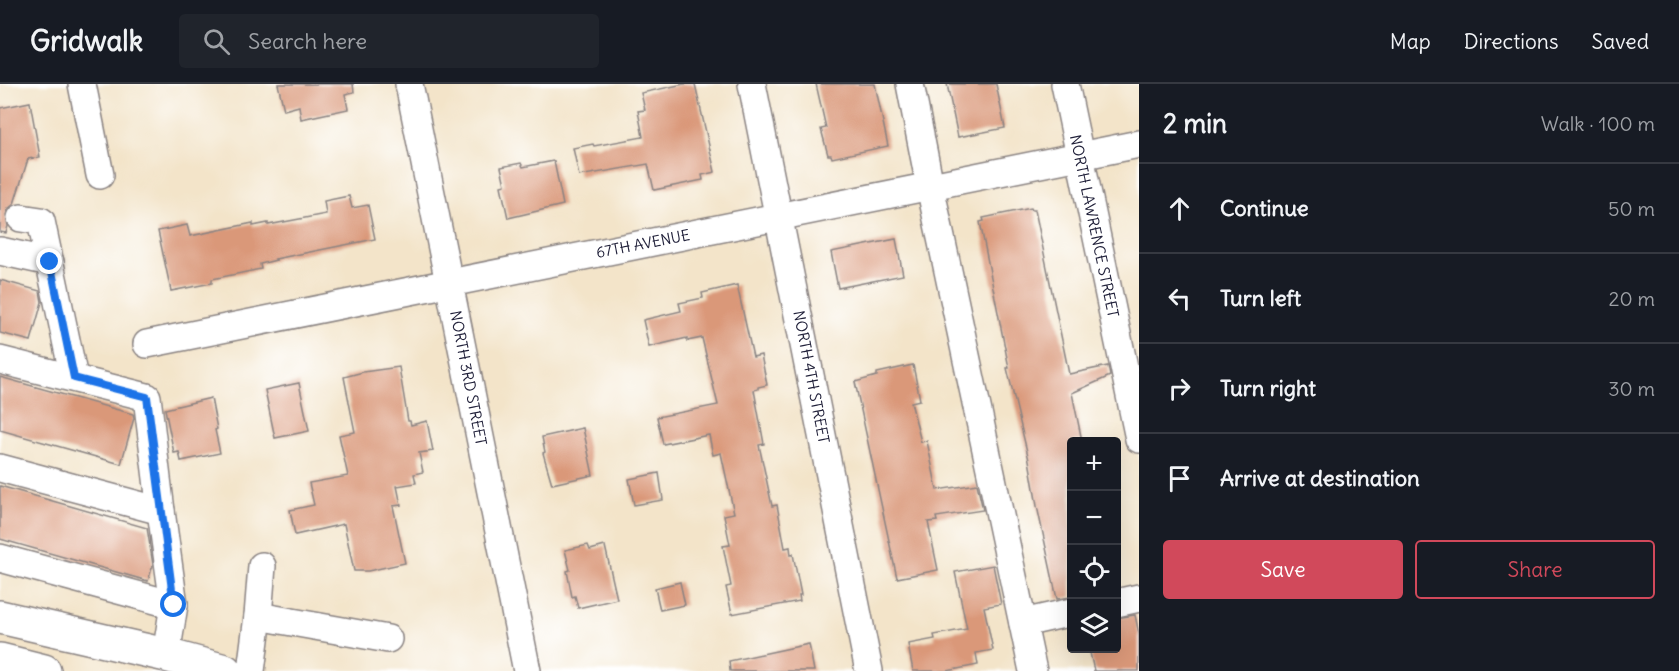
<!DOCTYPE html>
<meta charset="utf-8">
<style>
body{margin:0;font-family:Delius,sans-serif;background:#20242c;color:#f1f3f6}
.controls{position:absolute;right:18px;bottom:18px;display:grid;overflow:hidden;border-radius:6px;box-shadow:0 6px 24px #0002}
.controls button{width:54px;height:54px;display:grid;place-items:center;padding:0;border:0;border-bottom:2px solid #363941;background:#171b24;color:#f1f3f6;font:30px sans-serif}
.stop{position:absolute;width:18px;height:18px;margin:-14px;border:4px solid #1a73e8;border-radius:50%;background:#fff}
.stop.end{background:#1a73e8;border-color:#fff;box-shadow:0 2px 6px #0008}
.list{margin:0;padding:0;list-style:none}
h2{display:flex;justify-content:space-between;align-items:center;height:78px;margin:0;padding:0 24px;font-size:26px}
h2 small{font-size:20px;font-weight:400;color:#9ea1a6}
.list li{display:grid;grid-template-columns:39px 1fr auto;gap:18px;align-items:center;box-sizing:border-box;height:90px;padding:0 24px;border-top:2px solid #363941}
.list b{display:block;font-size:22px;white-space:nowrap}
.list em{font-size:20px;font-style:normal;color:#9ea1a6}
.actions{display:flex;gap:12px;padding:18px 24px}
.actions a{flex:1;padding:14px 0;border:2px solid #d1495b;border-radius:6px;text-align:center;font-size:21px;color:#d1495b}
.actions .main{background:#d1495b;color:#fff}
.icon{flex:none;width:33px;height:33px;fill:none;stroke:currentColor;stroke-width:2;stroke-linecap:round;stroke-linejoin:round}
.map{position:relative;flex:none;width:1139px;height:587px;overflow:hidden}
header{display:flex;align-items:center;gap:36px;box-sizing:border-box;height:84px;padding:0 30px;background:#171b24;border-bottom:2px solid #363941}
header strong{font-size:28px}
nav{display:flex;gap:33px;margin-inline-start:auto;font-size:21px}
.search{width:420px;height:54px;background:#20242c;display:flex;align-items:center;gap:15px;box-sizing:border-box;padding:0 21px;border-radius:6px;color:#9ea1a6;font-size:22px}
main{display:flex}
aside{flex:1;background:#171b24}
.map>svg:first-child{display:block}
.building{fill:#da9879}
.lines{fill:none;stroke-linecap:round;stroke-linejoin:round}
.minor-casing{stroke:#8a8382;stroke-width:30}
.highway-casing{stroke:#8a8382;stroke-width:36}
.minor{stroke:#fff;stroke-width:27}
.highway{stroke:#fff;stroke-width:33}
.route{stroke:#1a73e8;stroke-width:8}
.labels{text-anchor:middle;stroke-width:6;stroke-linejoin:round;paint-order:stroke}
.street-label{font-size:15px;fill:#22223b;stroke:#fff}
</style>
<header>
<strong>Gridwalk</strong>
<div class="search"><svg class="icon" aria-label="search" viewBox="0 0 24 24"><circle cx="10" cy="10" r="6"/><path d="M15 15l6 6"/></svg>Search here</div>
<nav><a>Map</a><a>Directions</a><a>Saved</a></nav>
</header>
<main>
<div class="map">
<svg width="1139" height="587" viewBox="0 0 1139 587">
<rect width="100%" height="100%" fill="#fff"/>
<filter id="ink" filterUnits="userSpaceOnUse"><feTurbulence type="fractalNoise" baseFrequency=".0167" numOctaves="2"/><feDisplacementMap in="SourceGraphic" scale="12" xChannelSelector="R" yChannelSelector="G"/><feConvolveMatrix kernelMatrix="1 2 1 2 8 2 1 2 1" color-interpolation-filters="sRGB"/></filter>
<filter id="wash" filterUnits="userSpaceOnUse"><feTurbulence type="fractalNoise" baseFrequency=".008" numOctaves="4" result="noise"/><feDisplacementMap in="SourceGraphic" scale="24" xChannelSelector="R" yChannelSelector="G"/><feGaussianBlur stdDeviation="1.35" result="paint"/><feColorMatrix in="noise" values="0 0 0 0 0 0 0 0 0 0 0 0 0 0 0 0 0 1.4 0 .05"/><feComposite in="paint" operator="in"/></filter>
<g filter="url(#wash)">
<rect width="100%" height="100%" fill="#f3e4c9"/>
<g id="blocks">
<g class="building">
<polygon points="278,0 353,0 354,8 345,10 348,25 301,35 299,22 284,26"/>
<polygon points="684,0 695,0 715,88 702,91 703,96 654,106 648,80 579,92 573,64 593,60 594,62 643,53 638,27 645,26 641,9"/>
<polygon points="816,0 875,0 888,62 832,74 831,71 828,71 821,45 826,44"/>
<polygon points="947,0 996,0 1005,44 958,53"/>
<polygon points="30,18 40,73 28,75 14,120 8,125 6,131 8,142 6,149 0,148 0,24"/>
<polygon points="554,77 563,121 508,134 501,102 505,101 501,83 521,79 523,83"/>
<polygon points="349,112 352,124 368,121 375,155 275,175 276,176 260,180 261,185 212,195 212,199 171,207 158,147 187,141 190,152 253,139 253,142 268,139 268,141 326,130 324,117"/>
<polygon points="1031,124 1032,126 1035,126 1069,290 1108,282 1110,292 1072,309 1082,357 1071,357 1071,513 1057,515 1037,422 1029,376 1007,284 1009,284 980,138 984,137 983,134"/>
<polygon points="896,155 903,191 838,204 831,168"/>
<polygon points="0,196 40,207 42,218 31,257 0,249"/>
<polygon points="737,201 753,273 761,271 767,301 758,303 758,305 754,306 764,360 759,361 772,422 777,421 785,464 790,463 791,471 793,470 801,511 799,511 800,517 732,530 726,503 731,502 723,462 730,461 724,431 734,429 721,369 713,371 709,351 663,360 657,333 718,321 702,254 687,257 687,254 649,263 643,236 681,227 679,219 703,214 702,209"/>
<polygon points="913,281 920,316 911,318 921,358 927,357 937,406 977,400 983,426 936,433 937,437 928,438 938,486 897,494 855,298 877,292 877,289"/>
<polygon points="399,283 408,337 410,337 411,341 427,337 433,367 419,369 423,388 414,390 416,399 397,402 401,421 393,422 405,479 368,487 354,487 344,440 295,451 290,426 314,421 309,399 348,392 339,351 355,348 344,293 363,288"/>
<polygon points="0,293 133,330 134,334 121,380 0,346"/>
<polygon points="299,299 309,347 275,354 265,306"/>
<polygon points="211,314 217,345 215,346 220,369 181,377 179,368 174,369 165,325"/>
<polygon points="583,344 593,391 552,400 543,369 545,368 542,353"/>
<polygon points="659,389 663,416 634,421 629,395"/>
<polygon points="0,402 147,444 153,481 148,497 0,455"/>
<polygon points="588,461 590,466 605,462 617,515 578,524 575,512 572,513 567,487 570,486 565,466"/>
<polygon points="993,481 1001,520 984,523 993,566 976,569 978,581 947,587 913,587 908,560 935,555 934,551 967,545 955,488"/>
<polygon points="680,498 685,521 660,526 655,504"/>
<polygon points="1135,531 1139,550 1139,587 1094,587 1089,564 1116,564 1116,534"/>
<polygon points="809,560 814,587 730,587 729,577"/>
</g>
</g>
</g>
<g filter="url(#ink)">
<use href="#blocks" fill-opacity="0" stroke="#8a8382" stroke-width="1.5"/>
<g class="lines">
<defs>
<g id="minor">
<polyline points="82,0 100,91"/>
<polyline points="409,0 527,587"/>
<polyline points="752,0 869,587"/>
<polyline points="910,0 930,102 1033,587"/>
<polyline points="1065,0 1139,355"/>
<polyline points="21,134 41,137 74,294"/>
<polyline points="0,167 50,178"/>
<polyline points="147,260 1139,60"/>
<polyline points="0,276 147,313 161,427 0,384"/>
<polyline points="161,427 174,521"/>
<polyline points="0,474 174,521 166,571"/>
<polyline points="1116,519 1139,514"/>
<polyline points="258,532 262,482"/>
<polyline points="1023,539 1072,528"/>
<polyline points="251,587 258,532 388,555"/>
</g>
<g id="highway">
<polyline points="0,533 166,571 225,587"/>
<polyline points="0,576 44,587"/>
</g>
</defs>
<use href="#minor" class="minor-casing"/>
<use href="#highway" class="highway-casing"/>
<use href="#minor" class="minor"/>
<use href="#highway" class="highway"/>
</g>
</g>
<g class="lines" filter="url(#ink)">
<polyline class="route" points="50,178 74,294 147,313 174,521"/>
</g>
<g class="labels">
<g class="street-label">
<text transform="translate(1094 142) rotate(78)" y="5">NORTH LAWRENCE STREET</text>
<text transform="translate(643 160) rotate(-11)" y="5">67TH AVENUE</text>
<text transform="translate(811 293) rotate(79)" y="5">NORTH 4TH STREET</text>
<text transform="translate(468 294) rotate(79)" y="5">NORTH 3RD STREET</text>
</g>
</g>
</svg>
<div class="controls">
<button>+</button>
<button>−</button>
<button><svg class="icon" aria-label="locate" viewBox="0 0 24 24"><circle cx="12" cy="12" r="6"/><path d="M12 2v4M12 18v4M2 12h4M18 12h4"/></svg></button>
<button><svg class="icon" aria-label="layers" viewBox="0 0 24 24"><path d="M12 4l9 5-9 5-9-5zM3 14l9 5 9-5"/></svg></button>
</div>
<div class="stop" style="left:174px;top:521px"></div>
<div class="stop end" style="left:50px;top:178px"></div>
</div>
<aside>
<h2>2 min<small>Walk · 100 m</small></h2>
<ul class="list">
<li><svg class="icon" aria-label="ahead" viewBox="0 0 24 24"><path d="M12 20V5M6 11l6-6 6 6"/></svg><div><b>Continue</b></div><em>50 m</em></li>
<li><svg class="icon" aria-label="left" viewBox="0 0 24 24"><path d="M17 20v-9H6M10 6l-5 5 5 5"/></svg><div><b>Turn left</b></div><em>20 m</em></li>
<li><svg class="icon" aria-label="right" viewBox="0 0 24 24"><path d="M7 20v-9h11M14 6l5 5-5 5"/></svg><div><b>Turn right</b></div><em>30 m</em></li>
<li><svg class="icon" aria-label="arrive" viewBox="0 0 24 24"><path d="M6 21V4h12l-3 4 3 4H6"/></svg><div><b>Arrive at destination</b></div></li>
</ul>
<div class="actions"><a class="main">Save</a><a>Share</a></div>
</aside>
</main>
